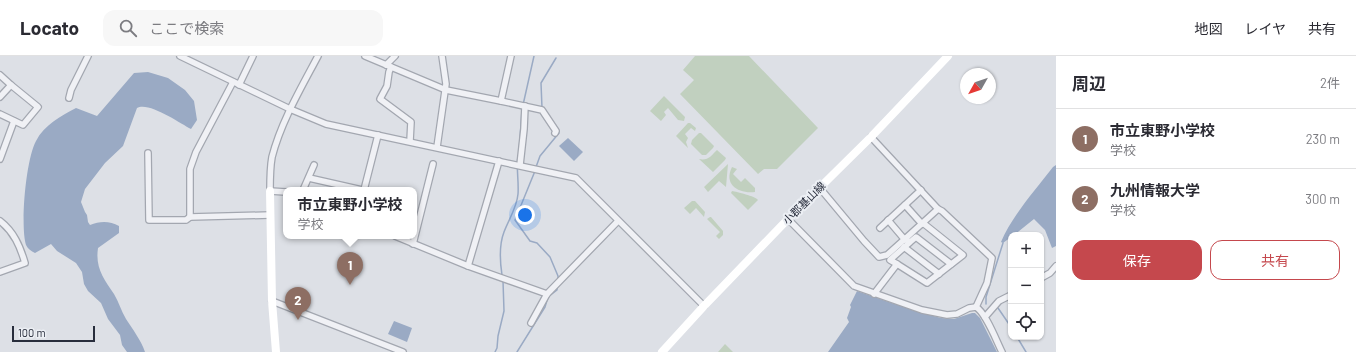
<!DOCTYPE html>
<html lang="ja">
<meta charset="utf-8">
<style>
body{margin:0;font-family:Barlow,"Noto Sans JP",sans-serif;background:#f7f7f7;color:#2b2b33}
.controls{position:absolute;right:12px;bottom:12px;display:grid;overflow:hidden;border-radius:8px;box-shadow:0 1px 3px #0004}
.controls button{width:36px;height:36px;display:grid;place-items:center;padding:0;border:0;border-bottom:1px solid #e1e1e2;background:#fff;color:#2b2b33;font:20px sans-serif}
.compass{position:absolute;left:960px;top:12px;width:36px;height:36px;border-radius:50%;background:#fff;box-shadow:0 1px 3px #0004;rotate:230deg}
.scale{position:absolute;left:12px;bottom:10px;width:83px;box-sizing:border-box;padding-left:4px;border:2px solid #282d3c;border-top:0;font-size:11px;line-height:14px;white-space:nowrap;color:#282d3c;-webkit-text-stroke:3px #eceff4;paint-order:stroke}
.you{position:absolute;left:525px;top:159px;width:14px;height:14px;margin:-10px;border:3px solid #fff;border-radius:50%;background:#1a73e8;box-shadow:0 0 0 6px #1a73e833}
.badge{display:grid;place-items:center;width:26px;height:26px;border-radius:50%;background:#c5484d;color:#fff;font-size:13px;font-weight:700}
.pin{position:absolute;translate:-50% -33px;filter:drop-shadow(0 1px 2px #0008)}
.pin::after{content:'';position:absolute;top:21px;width:14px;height:12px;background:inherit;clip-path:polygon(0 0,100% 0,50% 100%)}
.popup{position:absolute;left:283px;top:131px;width:134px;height:52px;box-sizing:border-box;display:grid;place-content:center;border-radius:8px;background:#fff;filter:drop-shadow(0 1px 3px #0005);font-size:13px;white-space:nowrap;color:#7c7c81}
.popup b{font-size:15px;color:#2b2b33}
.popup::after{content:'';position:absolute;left:50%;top:100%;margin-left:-8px;border:8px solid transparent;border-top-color:#fff}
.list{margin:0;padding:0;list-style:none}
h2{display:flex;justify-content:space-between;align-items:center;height:52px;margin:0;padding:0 16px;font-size:17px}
h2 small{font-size:13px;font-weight:400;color:#7c7c81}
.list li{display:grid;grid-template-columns:26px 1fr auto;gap:12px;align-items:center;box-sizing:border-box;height:60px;padding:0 16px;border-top:1px solid #e1e1e2}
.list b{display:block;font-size:15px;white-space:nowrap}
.list p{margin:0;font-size:13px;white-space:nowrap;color:#7c7c81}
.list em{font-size:13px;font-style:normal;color:#7c7c81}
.actions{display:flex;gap:8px;padding:12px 16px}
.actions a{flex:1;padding:9px 0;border:1px solid #c5484d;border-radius:12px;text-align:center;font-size:14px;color:#c5484d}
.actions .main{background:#c5484d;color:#fff}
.icon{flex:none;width:22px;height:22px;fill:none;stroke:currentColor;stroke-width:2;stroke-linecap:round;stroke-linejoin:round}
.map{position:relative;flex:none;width:1056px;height:296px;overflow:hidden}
header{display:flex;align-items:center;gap:24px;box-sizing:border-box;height:56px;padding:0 20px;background:#fff;border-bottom:1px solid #e1e1e2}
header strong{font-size:19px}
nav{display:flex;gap:22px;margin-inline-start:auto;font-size:14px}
.search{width:280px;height:36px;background:#f7f7f7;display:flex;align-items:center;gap:10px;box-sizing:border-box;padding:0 14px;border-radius:12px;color:#7c7c81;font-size:15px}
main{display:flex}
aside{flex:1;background:#fff}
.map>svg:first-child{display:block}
.green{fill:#c1d0bf}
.water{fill:#9aaac4}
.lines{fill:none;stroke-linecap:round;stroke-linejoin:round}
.stream{stroke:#9aaac4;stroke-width:1.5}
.street-casing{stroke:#a3a7b0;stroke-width:8}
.street{stroke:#f0f1f5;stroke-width:5.5}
.secondary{stroke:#fff;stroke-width:8}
.labels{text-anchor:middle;stroke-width:4;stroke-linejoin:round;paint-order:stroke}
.street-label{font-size:11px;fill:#282d3c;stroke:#eceff4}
</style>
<header>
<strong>Locato</strong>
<div class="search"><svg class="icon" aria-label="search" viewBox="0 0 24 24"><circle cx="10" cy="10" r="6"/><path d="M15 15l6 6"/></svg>ここで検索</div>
<nav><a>地図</a><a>レイヤ</a><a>共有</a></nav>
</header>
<main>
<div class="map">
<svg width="1056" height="296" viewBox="0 0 1056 296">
<rect width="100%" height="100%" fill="#dde0e6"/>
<g class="green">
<polygon points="695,0 749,0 818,72 777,113 764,113 758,118 680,38 694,24 683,14"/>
<polygon points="664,40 685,61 684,65 678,64 668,52 664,56 666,59 661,65 650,55"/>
<polygon points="688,67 690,67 696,72 695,75 691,72 685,78 688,82 686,86 688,92 676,80"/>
<polygon points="699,77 701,77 714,90 713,92 706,99 702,99 691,88 692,84"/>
<path d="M717,94L726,102L725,104L713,116L699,103C708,105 711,100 717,94Z"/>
<polygon points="728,108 726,131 719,125 708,136 704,131"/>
<path d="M732,111L737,113L733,118L741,126L745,122L755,132V136C739,138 723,129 732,111Z"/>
<path d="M732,135C737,136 755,140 758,144L748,154L731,137Z"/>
<polygon points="692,145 695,145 705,156 704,161 696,152 690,158 684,152"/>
<polygon points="710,161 711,161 723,175 723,179 719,183 716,180 720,176 707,163"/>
<polygon points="725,288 733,296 718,296"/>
</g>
<g class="water">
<path d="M148,16L168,22L185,34L194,45L197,64L191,73C180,67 148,45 137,52L123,90L105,107L85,133L81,146L85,156L87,159L88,166L90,169C100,165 110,165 119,170V177L98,192C95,212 104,223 114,238C119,246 121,255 126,263C133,274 141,284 145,296H127L122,289L120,279L108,263L101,247L88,235L84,228L82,216L76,207L57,195L51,188L35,197C31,195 28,193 26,189C20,169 26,103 36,85C44,69 61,60 76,52L97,60L134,17Z"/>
<polygon points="568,82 583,96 574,105 559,90"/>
<path d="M1056,109V190L1052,192L1045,174L1034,163L1014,179H1011V181L1003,187L1001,186C1012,160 1036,133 1053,111Z"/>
<polygon points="857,235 912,254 941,262 954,263 972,257 975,257 980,262 997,296 828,296 849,266 847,262 851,251 850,249"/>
<polygon points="394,265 412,272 407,286 388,278"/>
</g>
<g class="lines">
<g class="stream">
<polyline points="523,49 534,0"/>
<polyline points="542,52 541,27 556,2"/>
<polyline points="519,96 522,54"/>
<polyline points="536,111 540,100 559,77 557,75"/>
<polyline points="535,115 515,164 530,185 537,187 550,201 558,220 558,224"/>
<path d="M502,219C500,206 499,189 504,176C509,163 517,151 518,138C519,125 516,113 518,100"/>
<polyline points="986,248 986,241 1003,187"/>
<polyline points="998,252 1011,271"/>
<polyline points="1017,281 1026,296"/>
<polyline points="495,296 497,292 498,280 504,255 503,225"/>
<polyline points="517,296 545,251 548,241 557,234 557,230"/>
</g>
<defs>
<g id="street">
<polyline points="180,0 290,53 326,68 576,122 704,250"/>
<polyline points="365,0 446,34 501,45 511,0"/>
<polyline points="386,9 395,0"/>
<polyline points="391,11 389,16 387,30 380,43 411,66 410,85"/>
<polyline points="0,19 11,29 0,41"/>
<polyline points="239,29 253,0"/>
<polyline points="69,42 71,34 88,0"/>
<polyline points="501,45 542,54 556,75 555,77"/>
<polyline points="0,58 23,69 38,51 11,29"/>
<polyline points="871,81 938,153 942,155 992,202 987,227 976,251"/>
<polyline points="437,91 446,28 442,0"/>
<polyline points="148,97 149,164 186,164 190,161 270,159"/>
<polyline points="0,103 14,65"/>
<polyline points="520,109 524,73 525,50"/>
<polyline points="309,122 362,134"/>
<polyline points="819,131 864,185 879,201 887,199 906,182"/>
<polyline points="303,134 314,109"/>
<polyline points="364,134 378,79"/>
<path d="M286,136L270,135C270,124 270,112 272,101C281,66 301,32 318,0"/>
<polyline points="905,149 922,168"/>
<polyline points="190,161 190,113 196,96 233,26"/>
<polyline points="788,163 854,230 922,254 947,259 957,258 969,252 976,251"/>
<polyline points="888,164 905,184"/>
<path d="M0,165C14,176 20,190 25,207L0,216"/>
<polyline points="880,172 921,134"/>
<polyline points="395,180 468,210 547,238"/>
<polyline points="909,187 916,181 951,208"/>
<polyline points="413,188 433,108"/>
<polyline points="904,191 939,218"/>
<polyline points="897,208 927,227 963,199 923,167"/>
<polyline points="468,210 499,105"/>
<polyline points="1041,222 1050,217 1056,210"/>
<polyline points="874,238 897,208 890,204 909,187 906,182 938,153"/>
<polyline points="272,245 403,296"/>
<path d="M976,251C986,257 996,284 1002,296"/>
<polyline points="985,261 999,245 1011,239"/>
<polyline points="531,267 547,238 618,165"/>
</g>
</defs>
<use href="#street" class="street-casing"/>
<use href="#street" class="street"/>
<g class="secondary">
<polyline points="270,135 272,245 276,296"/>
<polyline points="662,296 704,250 788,163 871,81 948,0"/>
</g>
</g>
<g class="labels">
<g class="street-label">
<text transform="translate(804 147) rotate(-45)" y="4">小郡基山線</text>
</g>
</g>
</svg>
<div class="controls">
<button>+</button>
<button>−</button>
<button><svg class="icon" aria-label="locate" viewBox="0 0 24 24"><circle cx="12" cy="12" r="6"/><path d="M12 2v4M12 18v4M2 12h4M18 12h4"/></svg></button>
</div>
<svg class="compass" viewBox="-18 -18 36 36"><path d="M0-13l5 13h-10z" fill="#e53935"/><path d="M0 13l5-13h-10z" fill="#7c7c81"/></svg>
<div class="scale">100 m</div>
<div class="you"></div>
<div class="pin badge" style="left:350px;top:229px;background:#8d6e63">1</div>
<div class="popup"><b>市立東野小学校</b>学校</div>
<div class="pin badge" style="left:298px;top:264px;background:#8d6e63">2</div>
</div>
<aside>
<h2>周辺<small>2件</small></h2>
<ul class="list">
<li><span class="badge" style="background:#8d6e63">1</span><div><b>市立東野小学校</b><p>学校</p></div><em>230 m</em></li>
<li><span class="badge" style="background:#8d6e63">2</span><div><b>九州情報大学</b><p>学校</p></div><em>300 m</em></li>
</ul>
<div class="actions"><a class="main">保存</a><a>共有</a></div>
</aside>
</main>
